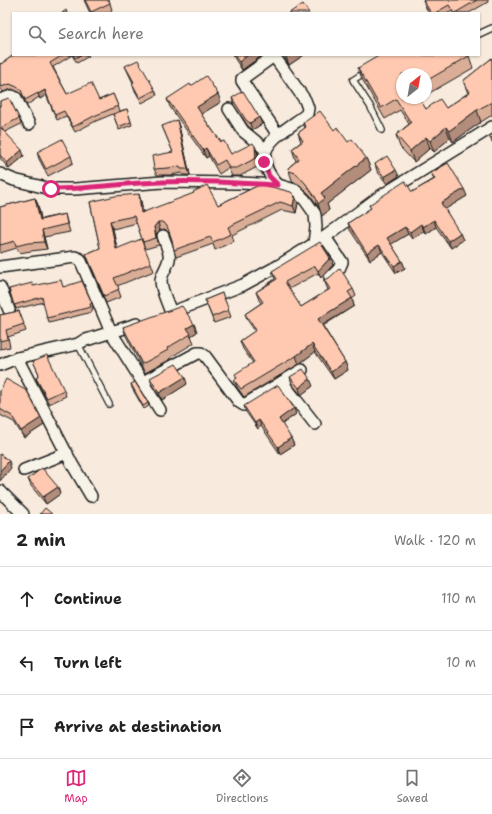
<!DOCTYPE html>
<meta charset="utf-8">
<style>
body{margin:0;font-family:"Shantell Sans",sans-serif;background:#f2f2f2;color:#222}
.compass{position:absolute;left:396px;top:68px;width:36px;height:36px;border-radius:50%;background:#fff;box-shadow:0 1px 3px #0004;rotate:31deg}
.stop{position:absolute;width:12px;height:12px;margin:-9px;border:3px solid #db2777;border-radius:50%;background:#fff}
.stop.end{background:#db2777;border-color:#fff;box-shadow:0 1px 4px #0008}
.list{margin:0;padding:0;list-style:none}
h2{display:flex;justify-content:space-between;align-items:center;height:52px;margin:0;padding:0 16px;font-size:17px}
h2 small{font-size:13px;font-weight:400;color:#767676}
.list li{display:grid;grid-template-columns:26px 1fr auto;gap:12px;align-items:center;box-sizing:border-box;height:64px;padding:0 16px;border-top:1px solid #e0e0e0}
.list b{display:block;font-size:15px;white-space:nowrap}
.list em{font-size:13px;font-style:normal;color:#767676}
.icon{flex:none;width:22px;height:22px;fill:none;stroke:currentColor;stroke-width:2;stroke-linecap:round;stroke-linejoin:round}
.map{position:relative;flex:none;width:492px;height:514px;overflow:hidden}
.search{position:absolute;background:#fff;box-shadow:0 1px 3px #0004;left:12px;right:12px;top:12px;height:44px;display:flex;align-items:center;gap:10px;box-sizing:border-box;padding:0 14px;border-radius:0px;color:#767676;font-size:15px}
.sheet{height:244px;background:#fff}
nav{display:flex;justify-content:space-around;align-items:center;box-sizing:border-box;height:56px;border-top:1px solid #e0e0e0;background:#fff;font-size:11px;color:#767676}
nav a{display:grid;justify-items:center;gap:2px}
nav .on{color:#db2777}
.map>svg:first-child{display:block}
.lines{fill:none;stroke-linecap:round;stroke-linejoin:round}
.service-casing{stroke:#1c1c1c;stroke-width:8}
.minor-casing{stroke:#1c1c1c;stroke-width:14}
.service{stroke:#f7f3e8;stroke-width:5.5}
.minor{stroke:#f7f3e8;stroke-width:11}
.wall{fill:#daad97;stroke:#1c1c1c}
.shaded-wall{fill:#b28d7b;stroke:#1c1c1c}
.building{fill:#fec9b0;stroke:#1c1c1c}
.route{stroke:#db2777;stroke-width:5}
</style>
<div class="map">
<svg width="492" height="514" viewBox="0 0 492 514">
<rect width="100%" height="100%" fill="#f8ebdd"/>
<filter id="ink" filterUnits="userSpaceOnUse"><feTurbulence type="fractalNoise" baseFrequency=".025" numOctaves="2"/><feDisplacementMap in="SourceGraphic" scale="8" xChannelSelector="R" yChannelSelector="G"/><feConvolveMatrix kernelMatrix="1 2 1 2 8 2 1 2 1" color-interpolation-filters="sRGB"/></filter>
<g filter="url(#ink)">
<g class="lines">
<defs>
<g id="service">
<polyline points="479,34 492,28"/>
<polyline points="367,71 353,80 370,106 382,130"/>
<polyline points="78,344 109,404"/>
</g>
<g id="minor">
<polyline points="275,55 242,79 242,81 278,135"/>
<path d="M274,56L305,100L308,108L307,114C279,135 245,149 278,185"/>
<polyline points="0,100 12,96 16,98 20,107 29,124"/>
<polyline points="229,109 243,131 265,149"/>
<polyline points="0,174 14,180 51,189 75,189 162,182 240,183 278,185 295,190 305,200 315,214 316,227 314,244"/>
<path d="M163,236C165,242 168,248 169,254C171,263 162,271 161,280C161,291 168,303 171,313"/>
<polyline points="325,237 342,262 339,269 330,278"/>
<polyline points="0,267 75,257 80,259 111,332 160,410"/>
<polyline points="0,287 9,310"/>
<polyline points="170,313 243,285 278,266 325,237 379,197 492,127"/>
<polyline points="17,358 72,464 91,496"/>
<polyline points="0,365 17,358 78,344 83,341 137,324"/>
<polyline points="143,382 197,353 201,353 205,356 239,402 244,405 302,370"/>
<polyline points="282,382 315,424"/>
<polyline points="24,470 67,453"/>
<polyline points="0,491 23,514"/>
</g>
</defs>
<use href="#service" class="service-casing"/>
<use href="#minor" class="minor-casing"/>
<use href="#service" class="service"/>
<use href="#minor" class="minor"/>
</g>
<g class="wall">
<polygon points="84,0 109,0 112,10 106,13 90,13"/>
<polygon points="423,0 488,0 488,2 469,13 453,13 452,11 449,13 429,13 425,6"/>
<polygon points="14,55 88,55 89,56 77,63 72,55 53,67 67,94 99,100 113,94 120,111 127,109 132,125 119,130 113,114 96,121 75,132 66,116 57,120 46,95 40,99 39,97 27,105 22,95 19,92 12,89 3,92 0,87 0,63 1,64"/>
<polygon points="233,55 263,55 242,70 235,59"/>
<polygon points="283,55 304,55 289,65"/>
<polygon points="469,56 473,68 426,95 426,74 402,98 421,98 419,99 426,109 446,108 468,93 463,81 492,58 492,115 481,122 453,142 450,138 434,152 430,148 414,162 400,147 396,135 409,124 400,110 385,119 362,79 358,68"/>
<polygon points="125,66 155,90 157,95 142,103 134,89 132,83 133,83"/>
<polygon points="191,86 221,102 201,114 221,142 231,154 255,146 258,154 259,166 240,176 232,176 228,168 219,174 209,156 206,158 170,107 167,99"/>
<polygon points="232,98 259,117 262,124 252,130 248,126 234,105"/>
<polygon points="0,101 19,118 21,124 5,132 24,156 9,169 0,158"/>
<polygon points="303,123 334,130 366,158 371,170 327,204 329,210 322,216 319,208 311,196 300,185 294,182 292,180 288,168 296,161 292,149 301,142 298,133 305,128"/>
<polygon points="162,126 179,126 190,175 183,175 182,173 170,175 157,175 154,169 173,152"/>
<polygon points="37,152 71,156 73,163 48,176 39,159"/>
<polygon points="375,164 399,176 387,184 377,171"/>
<polygon points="431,173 467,196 445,209 463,240 451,248 436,227 426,234 424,231 412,239 408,234 391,244 402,261 405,268 396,273 382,252 370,260 350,230 348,223 371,208 369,205 412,192 434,179"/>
<polygon points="261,184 298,203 296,213 282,210 232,235 234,241 215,250 213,244 176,257 174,250 172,240 170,234 165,229 160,230 156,234 159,245 145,249 137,223 113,229 117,249 151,263 154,271 117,286 121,297 106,303 86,254 100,248 90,202 141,201 143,212 218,205"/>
<polygon points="35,198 38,205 41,219 65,214 67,222 70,232 44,237 47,249 31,251 19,253 17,248 0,253 0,207"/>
<polygon points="330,258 333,265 321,278 318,273 289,289 301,307 328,290 324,280 353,289 356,296 352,299 354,306 323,326 345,362 348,370 334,379 315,352 299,364 244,397 237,387 234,380 237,378 253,363 243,349 240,341 255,331 248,321 245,314 261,303 259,300 256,292 275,279 272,271"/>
<polygon points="33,286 63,287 92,303 93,308 92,309 92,312 49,323 44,302 16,309 9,289"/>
<polygon points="222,293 231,317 214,323 205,300"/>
<polygon points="19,311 26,331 8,337 10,347 0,349 0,315"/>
<polygon points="194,324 197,332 191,336 194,343 171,357 171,359 145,373 126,336 123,327"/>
<polygon points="33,361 64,390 66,396 49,404 39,385 36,378 39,374"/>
<polygon points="290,377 313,386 301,395 292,384"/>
<polygon points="150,378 187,384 162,400 152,385"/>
<polygon points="131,384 148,403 149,406 144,409 132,388"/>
<polygon points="0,391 44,425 24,438 14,422 0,415"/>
<polygon points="244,406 296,414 282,424 294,445 280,454 261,426 258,429 246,412"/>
<polygon points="28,479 60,494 46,504 31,486"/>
</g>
<g class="shaded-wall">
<polygon points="248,55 263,55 242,70 239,62"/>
<polygon points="288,55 304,55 289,65 286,57"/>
<polygon points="45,90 46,95 40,99 38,94"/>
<polygon points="218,94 221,102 200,115 197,107"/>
<polygon points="477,110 481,122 453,142 449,131"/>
<polygon points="259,117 262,124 252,130 250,123"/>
<polygon points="177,120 179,126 190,175 188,169"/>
<polygon points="446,127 450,138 434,152 430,141"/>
<polygon points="426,137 430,148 414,162 410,151"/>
<polygon points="255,146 258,154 259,166 256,158"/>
<polygon points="206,148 209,156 206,158 203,150"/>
<polygon points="22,150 24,156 9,169 7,163"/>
<polygon points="366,158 371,170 327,204 329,210 322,216 318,204 321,193"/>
<polygon points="396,170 399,176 387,184 384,177"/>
<polygon points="464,189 467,196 444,210 441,203"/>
<polygon points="139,194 141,201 144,220 141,213"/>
<polygon points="295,196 298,203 296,213 293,206"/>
<polygon points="35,198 38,205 43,227 40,220"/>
<polygon points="434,220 436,227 426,234 423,227"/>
<polygon points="110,221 113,229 119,257 116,249"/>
<polygon points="158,222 160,230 156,234 159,245 154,227"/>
<polygon points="421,224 424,231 412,239 410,232"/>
<polygon points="405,227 408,234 390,245 387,238"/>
<polygon points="42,230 44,237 47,249 44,242"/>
<polygon points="460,233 463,240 451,248 448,241"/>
<polygon points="379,245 382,252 370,260 367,253"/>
<polygon points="330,258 333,265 321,278 318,271"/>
<polygon points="402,261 405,268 396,273 394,266"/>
<polygon points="352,298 354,306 321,326 318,319"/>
<polygon points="194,324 197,332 191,336 187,328"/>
<polygon points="312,344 315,352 299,364 296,356"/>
<polygon points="345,362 348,370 334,379 331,372"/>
<polygon points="185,377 187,384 162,400 159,393"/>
<polygon points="310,379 313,386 301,395 299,388"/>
<polygon points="294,408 296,414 281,425 279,419"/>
<polygon points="41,418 44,425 24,438 21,431"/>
<polygon points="259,420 261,426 258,429 255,423"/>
<polygon points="291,438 294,445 280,454 278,447"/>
<polygon points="9,461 11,468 0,481 0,471"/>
<polygon points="58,487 60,494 46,504 43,497"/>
</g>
<g class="building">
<polygon points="85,0 109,0 110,3 91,12"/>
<polygon points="423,0 477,0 455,13 454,13 449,5 435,13 431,13"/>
<polygon points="303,4 309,13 289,13"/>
<polygon points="66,10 67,13 62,13"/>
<polygon points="14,55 63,55 50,63 67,94 91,83 99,100 113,94 118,106 94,116 73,127 64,111 55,115 45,90 38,94 38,93 25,100 21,90 17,87 10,84 1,87 0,85 0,63 1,64"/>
<polygon points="73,55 81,55 75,58"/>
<polygon points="234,55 248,55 239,62"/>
<polygon points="380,55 468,55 469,56 426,81 426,74 402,74 402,98 419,98 426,109 440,99 446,108 470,92 463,81 492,58 492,102 477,110 449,131 446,127 430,141 426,137 410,151 396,135 411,123 396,99 381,108 358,68"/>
<polygon points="138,60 155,90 140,98 132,83 134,82 125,66"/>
<polygon points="206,76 218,94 197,107 205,120 221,142 224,141 231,154 253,143 255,146 256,158 237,168 229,168 225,160 216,165 206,148 203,150 167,99 190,84 191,86"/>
<polygon points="243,91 259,117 250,123 246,120 232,98"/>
<polygon points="9,98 19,118 1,128 22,150 7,163 0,155 0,101"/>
<polygon points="127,109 131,122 118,127 113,114"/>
<polygon points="320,111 334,130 337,127 348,142 352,139 366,158 321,193 325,198 318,204 316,198 306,184 296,173 289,171 288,168 299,159 292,149 303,141 298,133 306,127 303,123"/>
<polygon points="177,120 188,169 181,169 180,166 168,168 154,169 152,156 173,152 162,126"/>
<polygon points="492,137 492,142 490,138"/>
<polygon points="62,139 71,156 46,169 37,152"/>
<polygon points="387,156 396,170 384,177 375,164"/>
<polygon points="448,163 464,189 441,203 460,233 448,241 434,220 423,227 421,224 410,232 405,227 387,238 402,261 394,266 379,245 367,253 348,223 371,208 369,205 405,181 412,192 435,179 431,173"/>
<polygon points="261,184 291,192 295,196 293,206 280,202 228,227 231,234 213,242 210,237 174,250 172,240 167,226 162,222 158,222 154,227 156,238 143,242 134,216 110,221 116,249 141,239 151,263 114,278 119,289 104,296 86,254 100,248 90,202 115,196 139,194 141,213 194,193 193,192 207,185 218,205"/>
<polygon points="35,198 40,220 65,214 67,224 42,230 44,242 28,243 16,246 15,241 0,245 0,207"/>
<polygon points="320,242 330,258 318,271 315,266 285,282 301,307 330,289 324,280 329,278 340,268 353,289 348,292 352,298 318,319 345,362 331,372 312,344 296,356 241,389 234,380 237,378 235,374 254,362 240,341 256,330 245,314 263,302 256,292 277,279 272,271"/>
<polygon points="61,280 63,287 82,281 92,303 90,304 91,307 47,318 42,297 14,305 9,289 32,283 33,286"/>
<polygon points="222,293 229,310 212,317 205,300"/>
<polygon points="182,306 194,324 187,328 191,334 167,348 168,350 142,364 123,327"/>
<polygon points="19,311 24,324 6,330 8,339 0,341 0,315"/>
<polygon points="47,355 64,390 47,398 36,378 39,374 33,361"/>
<polygon points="176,364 185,377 159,393 150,378"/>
<polygon points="303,369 310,379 299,388 290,377"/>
<polygon points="6,379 27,391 41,418 21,431 12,416 0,409 0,391"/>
<polygon points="135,382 148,403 143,406 131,384"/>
<polygon points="278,385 294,408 279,419 291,438 278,447 259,420 255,423 244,406"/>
<polygon points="0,454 9,461 0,471"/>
<polygon points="42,468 58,487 43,497 28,479"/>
<polygon points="45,508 52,514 40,514"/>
</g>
</g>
<g class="lines" filter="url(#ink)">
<path class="route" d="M51,189C88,189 124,183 161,182C200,180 239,183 278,185L269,176L264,162"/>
</g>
</svg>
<svg class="compass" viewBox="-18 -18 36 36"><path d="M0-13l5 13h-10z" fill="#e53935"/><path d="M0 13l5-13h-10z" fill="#767676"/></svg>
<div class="stop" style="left:51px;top:189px"></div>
<div class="stop end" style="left:264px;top:162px"></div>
<div class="search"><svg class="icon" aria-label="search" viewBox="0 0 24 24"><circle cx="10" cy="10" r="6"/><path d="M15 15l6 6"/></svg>Search here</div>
</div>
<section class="sheet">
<h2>2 min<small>Walk · 120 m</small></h2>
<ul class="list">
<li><svg class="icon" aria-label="ahead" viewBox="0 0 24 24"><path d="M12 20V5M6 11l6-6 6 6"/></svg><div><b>Continue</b></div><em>110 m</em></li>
<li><svg class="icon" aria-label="left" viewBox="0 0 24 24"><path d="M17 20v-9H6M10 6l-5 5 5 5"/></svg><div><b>Turn left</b></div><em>10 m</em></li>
<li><svg class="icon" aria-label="arrive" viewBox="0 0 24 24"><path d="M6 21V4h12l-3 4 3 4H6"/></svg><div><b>Arrive at destination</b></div></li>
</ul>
</section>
<nav>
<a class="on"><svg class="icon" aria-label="map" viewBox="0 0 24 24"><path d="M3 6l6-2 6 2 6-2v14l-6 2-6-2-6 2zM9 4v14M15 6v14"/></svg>Map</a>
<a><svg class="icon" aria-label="directions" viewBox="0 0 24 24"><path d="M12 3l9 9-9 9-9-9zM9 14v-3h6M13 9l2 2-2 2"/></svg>Directions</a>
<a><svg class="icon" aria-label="saved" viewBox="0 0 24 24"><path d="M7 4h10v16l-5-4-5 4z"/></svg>Saved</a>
</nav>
